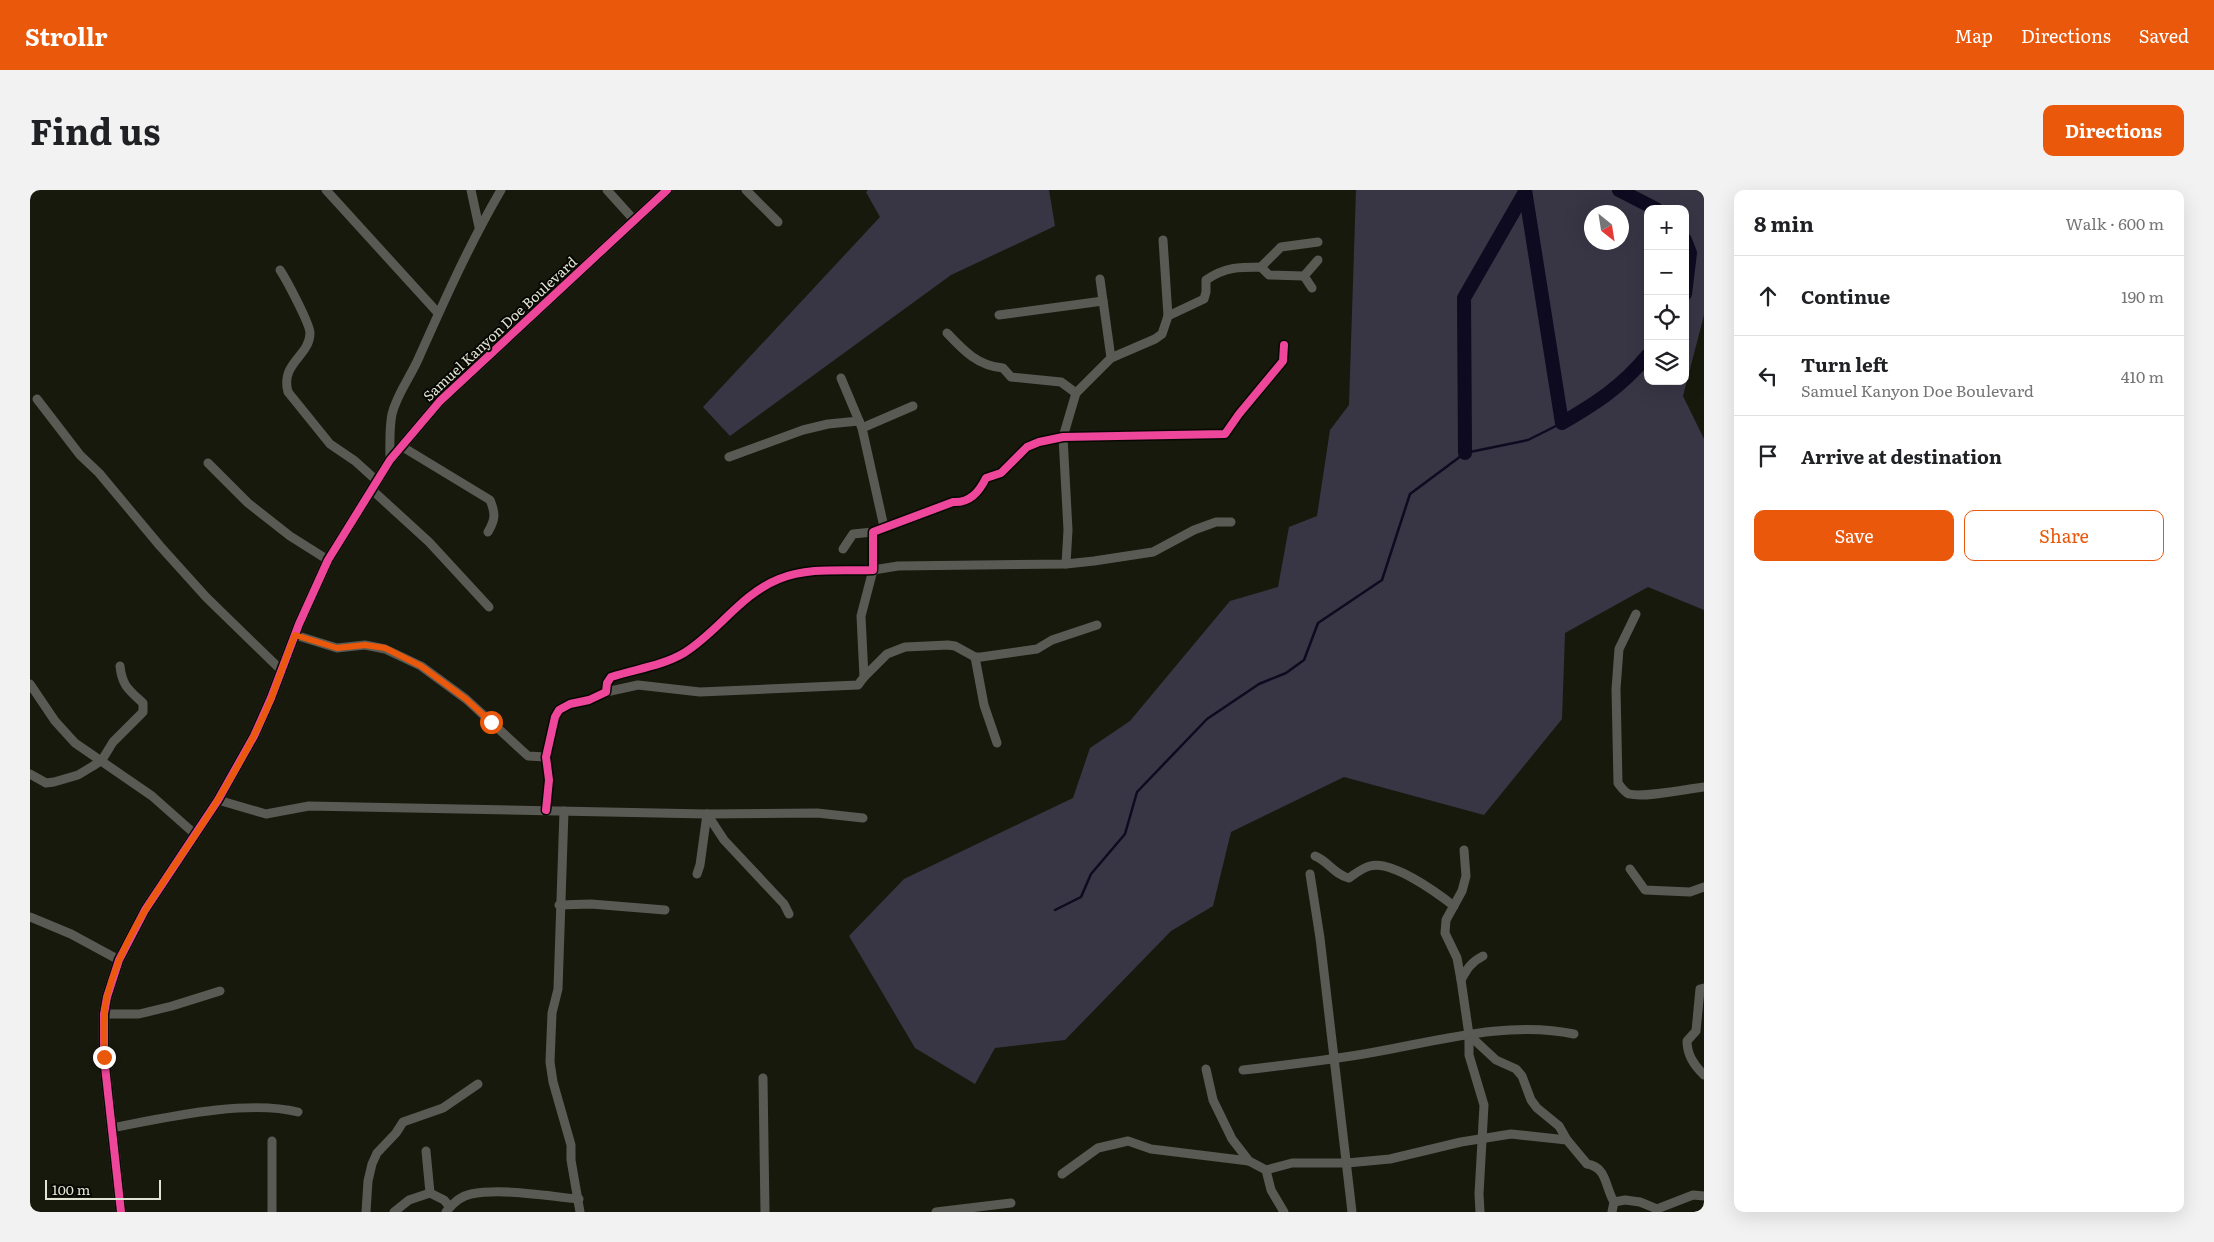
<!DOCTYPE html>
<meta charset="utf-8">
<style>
body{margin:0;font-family:Literata,serif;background:#f2f2f2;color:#202124}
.controls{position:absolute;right:15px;top:15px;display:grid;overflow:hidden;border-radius:10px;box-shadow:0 5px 20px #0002}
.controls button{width:45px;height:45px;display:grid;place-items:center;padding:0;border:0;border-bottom:1px solid #e0e0e0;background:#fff;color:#202124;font:25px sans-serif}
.compass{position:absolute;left:1554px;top:15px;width:45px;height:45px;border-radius:50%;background:#fff;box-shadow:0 5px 20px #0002;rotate:150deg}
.scale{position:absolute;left:15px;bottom:12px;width:116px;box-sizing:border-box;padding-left:5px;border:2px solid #e1e3d5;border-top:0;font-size:14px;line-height:18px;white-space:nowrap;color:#e1e3d5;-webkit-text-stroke:4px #070802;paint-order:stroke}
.stop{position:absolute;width:15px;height:15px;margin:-11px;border:4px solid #ea580c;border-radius:50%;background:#fff}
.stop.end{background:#ea580c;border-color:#fff;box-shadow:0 1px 5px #0008}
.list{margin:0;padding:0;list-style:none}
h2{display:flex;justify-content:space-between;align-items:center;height:65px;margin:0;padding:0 20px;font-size:21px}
h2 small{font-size:16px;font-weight:400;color:#757577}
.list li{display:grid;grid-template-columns:32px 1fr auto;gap:15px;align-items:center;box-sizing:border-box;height:80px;padding:0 20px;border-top:1px solid #e0e0e0}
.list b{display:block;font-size:19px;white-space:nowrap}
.list p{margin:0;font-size:16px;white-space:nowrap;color:#757577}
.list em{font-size:16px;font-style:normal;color:#757577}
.actions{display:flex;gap:10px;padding:15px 20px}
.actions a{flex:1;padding:11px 0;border:1px solid #ea580c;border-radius:10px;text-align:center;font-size:18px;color:#ea580c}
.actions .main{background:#ea580c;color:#fff}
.icon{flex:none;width:28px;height:28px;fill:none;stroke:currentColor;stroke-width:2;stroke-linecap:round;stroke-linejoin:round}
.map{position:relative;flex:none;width:1674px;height:1022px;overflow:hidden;border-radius:10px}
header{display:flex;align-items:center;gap:30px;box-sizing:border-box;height:70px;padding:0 25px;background:#ea580c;color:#fff}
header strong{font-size:24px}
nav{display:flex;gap:28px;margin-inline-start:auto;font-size:18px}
.intro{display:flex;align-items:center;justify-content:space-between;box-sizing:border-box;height:120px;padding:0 30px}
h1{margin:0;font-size:35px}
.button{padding:12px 22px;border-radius:10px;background:#ea580c;color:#fff;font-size:18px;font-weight:700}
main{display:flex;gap:30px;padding:0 30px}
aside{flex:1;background:#fff;border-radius:10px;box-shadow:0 5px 20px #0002}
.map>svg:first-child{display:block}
.green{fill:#383645;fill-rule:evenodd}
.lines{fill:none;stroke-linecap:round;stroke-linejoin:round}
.stream{stroke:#0e0a20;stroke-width:2.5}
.river{stroke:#0e0a20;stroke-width:14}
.minor{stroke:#595a54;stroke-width:9}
.tertiary{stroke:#595a54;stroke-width:11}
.cycleway-casing{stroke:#070802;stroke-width:11}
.cycleway{stroke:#ed469a;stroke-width:8}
.route{stroke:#ea580c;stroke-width:6}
.labels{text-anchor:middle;stroke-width:4;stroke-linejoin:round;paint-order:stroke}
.street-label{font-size:14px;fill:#e1e3d5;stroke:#070802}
</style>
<header>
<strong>Strollr</strong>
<nav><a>Map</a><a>Directions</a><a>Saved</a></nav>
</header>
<div class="intro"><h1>Find us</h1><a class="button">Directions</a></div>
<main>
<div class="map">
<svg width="1674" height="1022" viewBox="0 0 1674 1022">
<rect width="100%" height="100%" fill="#18190d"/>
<g class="green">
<polygon points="838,0 1019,0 1025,36 921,85 700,246 673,217 850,27 836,2"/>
<path d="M1326,0H1674V125L1653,206L1674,249V420L1618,397L1535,443L1532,529L1454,625L1314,587L1201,642L1183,716L1141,741L1035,850L965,858L945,894L885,858L819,746L874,689L1043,608L1060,558L1100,531L1200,411L1248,397L1259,337L1287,326L1300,240L1319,215ZM1618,19H1655V191H1618ZM1562,22H1592V52H1562Z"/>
</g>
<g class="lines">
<polyline class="stream" points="1025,720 1051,707 1061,684 1095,644 1107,602 1177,529 1229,494 1256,483 1274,470 1288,433 1352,390 1380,304 1435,263 1498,250 1532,233"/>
<g class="river">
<path d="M1495,0L1532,233C1568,212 1591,197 1618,165"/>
<polyline points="1589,0 1626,19"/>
<polyline points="1655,50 1660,63 1655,104"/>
<polyline points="1435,263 1434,108 1495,2"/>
</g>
<g class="minor">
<polyline points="296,0 408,123"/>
<polyline points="441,0 449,37"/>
<polyline points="577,0 605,31"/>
<polyline points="716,0 748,32"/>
<polyline points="1133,50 1138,126"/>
<polyline points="1231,77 1251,57 1288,52"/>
<path d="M250,80C256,89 280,134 280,143C280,166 250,173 258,202L300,254L325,271L346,290"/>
<polyline points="1070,89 1081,168"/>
<polyline points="1282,98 1274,86 1288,70"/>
<polyline points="969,125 1073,111"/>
<path d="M917,143C934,161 948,176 973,178L981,187L1031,192L1046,203"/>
<polyline points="811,188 832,238 854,337"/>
<polyline points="7,209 50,265 69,283 130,356 176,407 251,480"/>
<polyline points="832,238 883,216"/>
<path d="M371,256L460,310C466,324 465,330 458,342"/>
<polyline points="699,267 773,240 798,234 829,231"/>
<path d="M360,270C360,255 359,239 362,224C367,203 382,185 390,165C415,109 440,53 471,0"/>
<polyline points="178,273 218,313 260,346 298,370"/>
<polyline points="341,299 399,352 459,417"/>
<polyline points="813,359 823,344 843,342"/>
<path d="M1036,374L1038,340L1033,247L1046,203L1081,168L1125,149L1132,144L1138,126L1174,109L1176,102V90C1195,77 1209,77 1231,77L1239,85L1274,86"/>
<path d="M1606,424L1589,459L1586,499L1588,593C1591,597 1594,602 1599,604C1615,608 1656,599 1674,597"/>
<polyline points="265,445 307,458 335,455 355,459 391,476 436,509 498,566 516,567"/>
<polyline points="945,467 954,515 967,553"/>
<polyline points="834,487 857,464 875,457 918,455 925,456 945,467 951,467 1007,459 1022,450 1067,435"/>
<polyline points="0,494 25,531 45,553 122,606 166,645"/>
<polyline points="576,502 608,495 670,502 828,495 834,487 831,426 843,380 868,376 1036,374 1064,371 1123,362 1164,340 1186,332 1201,332"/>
<path d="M0,584L16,593L24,592L48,585L63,576L72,570L83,552L113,522V513C99,500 92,496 90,476"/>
<polyline points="188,610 236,624 279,616 677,624 787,623 833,628"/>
<path d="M516,620L519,590L516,567L525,527L529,520L540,514L559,510L576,502L577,493L581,487C605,479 632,476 654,463C688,442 711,404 749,389C779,377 812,381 843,380V342L923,312C940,313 949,302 956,288L971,283L997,257L1009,252L1033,247L1195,244L1209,224L1253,171L1254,155"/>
<polyline points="534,621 528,799 522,823 520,872 523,892 541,955 541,970 550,1022"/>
<polyline points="677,624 694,650 754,714 759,724"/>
<path d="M1434,660L1436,686L1432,701L1416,730L1415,743L1427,768L1431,790C1437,779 1441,772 1453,766"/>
<path d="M1285,666C1298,671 1305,685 1319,688C1325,684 1332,678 1340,676C1362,670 1406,702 1424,716"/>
<polyline points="1600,679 1615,700 1660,702 1674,697"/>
<polyline points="667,684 670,675 677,624"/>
<polyline points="1280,684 1290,748 1322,1022"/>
<polyline points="529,715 561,714 635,720"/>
<polyline points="0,727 41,744 89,770"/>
<polyline points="1431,790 1439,845 1439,865 1454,915 1449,1004 1450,1022"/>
<path d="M1674,798L1670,799L1666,841L1657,851C1657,865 1664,875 1674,885"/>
<polyline points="74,824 109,824 142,816 190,801"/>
<path d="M1439,845L1466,870L1486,879L1492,886L1501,910L1507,918L1529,936L1537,950L1557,974C1577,977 1575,997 1584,1012L1595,1010L1610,1012L1627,1019L1663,1005L1674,1006"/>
<polyline points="1176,879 1183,910 1202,949 1219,971 1236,980 1241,1000 1254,1022"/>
<path d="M1213,880C1257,875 1301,870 1345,862C1407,851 1481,830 1544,844"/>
<polyline points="733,888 735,1022"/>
<path d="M81,938C134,928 216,909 268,922"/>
<polyline points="396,961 400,1003"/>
<polyline points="1236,980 1262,973 1317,973 1360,969 1431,952 1481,944 1537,950"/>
<polyline points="1032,984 1068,958 1098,951 1121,959 1219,971"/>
<polyline points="242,1022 242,951"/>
<polyline points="336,1022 338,991 342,974 347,963 366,943 373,932 413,918 448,894"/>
<polyline points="364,1022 379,1010 400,1003 414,1010 420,1017"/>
<path d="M416,1022C422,1014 431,1006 441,1004C473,998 516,1006 549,1009"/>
<polyline points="906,1022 981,1013"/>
<polyline points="1582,1022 1584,1012"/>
</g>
<polyline class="tertiary" points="91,1022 74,867 74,824 77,807 89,770 115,720 188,610 224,546 241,508 269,434 298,370 360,270 410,211 637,0"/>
<defs>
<g id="cycleway">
<path d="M516,620L519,590L516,567L525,527L529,520L540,514L559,510L576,502L577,493L581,487C605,479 632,476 654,463C688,442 711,404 749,389C779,377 812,381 843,380V342L923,312C940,313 949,302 956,288L971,283L997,257L1009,252L1033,247L1195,244L1209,224L1253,171L1254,155"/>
<polyline points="91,1022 74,867 74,824 77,807 89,770 115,720 188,610 224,546 241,508 269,434 298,370 360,270 410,211 637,0"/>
</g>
</defs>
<use href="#cycleway" class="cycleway-casing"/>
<use href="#cycleway" class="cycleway"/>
</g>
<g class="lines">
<path class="route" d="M74,867C74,847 72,826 77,806C96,731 152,671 190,606C209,575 227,542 241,509C249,488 256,466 265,445L307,458L335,455L355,458L391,476L436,509L461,532"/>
</g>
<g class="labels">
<g class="street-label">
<text transform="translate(470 139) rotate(-43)" y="5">Samuel Kanyon Doe Boulevard</text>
</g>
</g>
</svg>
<div class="controls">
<button>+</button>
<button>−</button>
<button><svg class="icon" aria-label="locate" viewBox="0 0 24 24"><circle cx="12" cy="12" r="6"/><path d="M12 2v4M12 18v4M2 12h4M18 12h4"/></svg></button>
<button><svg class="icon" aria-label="layers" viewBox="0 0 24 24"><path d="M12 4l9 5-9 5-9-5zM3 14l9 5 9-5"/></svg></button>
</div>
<svg class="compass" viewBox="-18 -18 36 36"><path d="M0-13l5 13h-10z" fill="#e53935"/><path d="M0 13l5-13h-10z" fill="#757577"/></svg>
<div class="scale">100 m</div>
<div class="stop" style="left:461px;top:532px"></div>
<div class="stop end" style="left:74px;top:867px"></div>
</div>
<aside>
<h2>8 min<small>Walk · 600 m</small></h2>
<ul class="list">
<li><svg class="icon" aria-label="ahead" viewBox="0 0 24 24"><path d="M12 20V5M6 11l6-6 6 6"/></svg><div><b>Continue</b></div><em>190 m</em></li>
<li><svg class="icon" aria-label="left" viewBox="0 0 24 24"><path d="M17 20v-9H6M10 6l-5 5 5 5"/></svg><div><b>Turn left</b><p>Samuel Kanyon Doe Boulevard</p></div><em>410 m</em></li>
<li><svg class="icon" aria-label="arrive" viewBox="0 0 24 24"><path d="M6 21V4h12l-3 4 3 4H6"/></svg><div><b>Arrive at destination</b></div></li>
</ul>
<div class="actions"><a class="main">Save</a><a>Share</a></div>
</aside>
</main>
